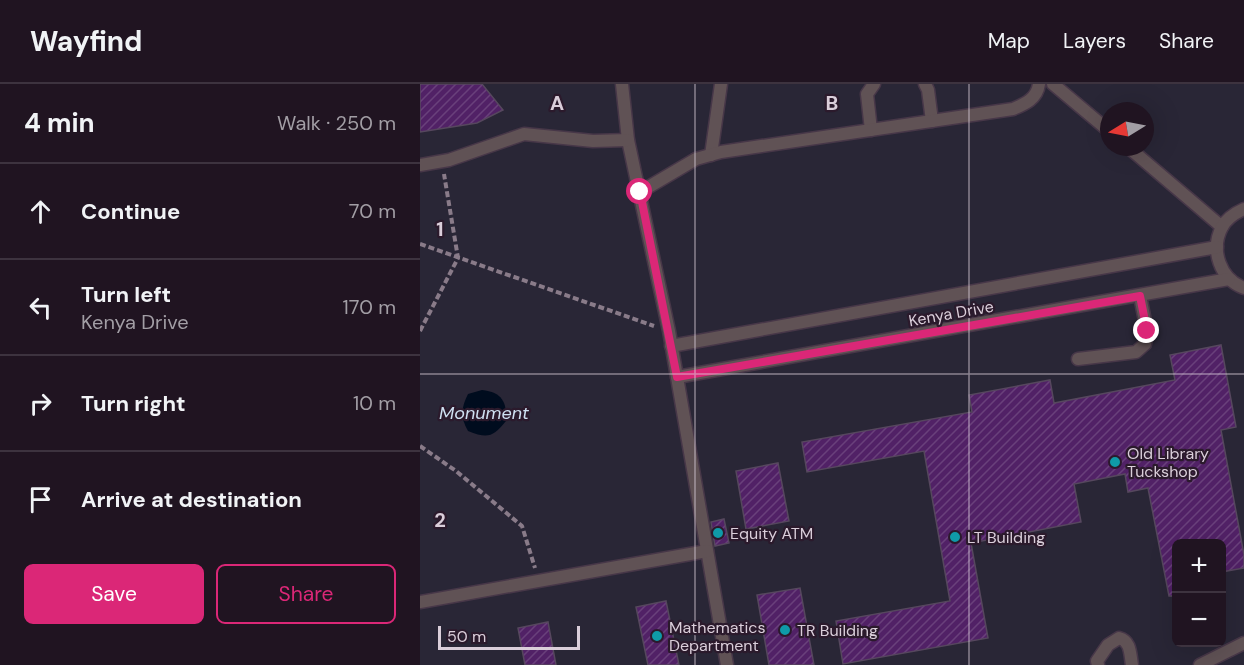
<!DOCTYPE html>
<meta charset="utf-8">
<style>
body{margin:0;font-family:"DM Sans",sans-serif;background:#2d212e;color:#f1f3f6}
.controls{position:absolute;right:18px;bottom:18px;display:grid;overflow:hidden;border-radius:9px;box-shadow:0 6px 24px #0002}
.controls button{width:54px;height:54px;display:grid;place-items:center;padding:0;border:0;border-bottom:2px solid #3d333f;background:#201421;color:#f1f3f6;font:30px sans-serif}
.compass{position:absolute;left:680px;top:18px;width:54px;height:54px;border-radius:50%;background:#201421;box-shadow:0 6px 24px #0002;rotate:260deg}
.scale{position:absolute;left:18px;bottom:15px;width:142px;box-sizing:border-box;padding-left:6px;border:3px solid #daceda;border-top:0;font-size:16px;line-height:21px;white-space:nowrap;color:#daceda;-webkit-text-stroke:4px #2b1a2c;paint-order:stroke}
.stop{position:absolute;width:18px;height:18px;margin:-14px;border:4px solid #db2777;border-radius:50%;background:#fff}
.stop.end{background:#db2777;border-color:#fff;box-shadow:0 2px 6px #0008}
.list{margin:0;padding:0;list-style:none}
h2{display:flex;justify-content:space-between;align-items:center;height:78px;margin:0;padding:0 24px;font-size:26px}
h2 small{font-size:20px;font-weight:400;color:#a29ea5}
.list li{display:grid;grid-template-columns:39px 1fr auto;gap:18px;align-items:center;box-sizing:border-box;height:96px;padding:0 24px;border-top:2px solid #3d333f}
.list b{display:block;font-size:22px;white-space:nowrap}
.list p{margin:0;font-size:20px;white-space:nowrap;color:#a29ea5}
.list em{font-size:20px;font-style:normal;color:#a29ea5}
.actions{display:flex;gap:12px;padding:18px 24px}
.actions a{flex:1;padding:14px 0;border:2px solid #db2777;border-radius:9px;text-align:center;font-size:21px;color:#db2777}
.actions .main{background:#db2777;color:#fff}
.icon{flex:none;width:33px;height:33px;fill:none;stroke:currentColor;stroke-width:2;stroke-linecap:round;stroke-linejoin:round}
.map{position:relative;flex:none;width:824px;height:581px;overflow:hidden}
header{display:flex;align-items:center;gap:36px;box-sizing:border-box;height:84px;padding:0 30px;background:#201421;border-bottom:2px solid #3d333f}
header strong{font-size:28px}
nav{display:flex;gap:33px;margin-inline-start:auto;font-size:21px}
main{display:flex}
aside{flex:1;background:#201421}
.map>svg:first-child{display:block}
.education{fill:#292636;fill-rule:evenodd}
.water{fill:#000c1e}
.building{fill:url(#building-hatch);stroke:#56475e;stroke-width:1.5}
.lines{fill:none;stroke-linecap:round;stroke-linejoin:round}
.service-casing{stroke:#473748;stroke-width:15}
.path{stroke:#897b89;stroke-width:4;stroke-dasharray:6 3;stroke-linecap:butt}
.service{stroke:#605255;stroke-width:12}
.route{stroke:#db2777;stroke-width:8}
.grid{fill:none;stroke:#daceda;stroke-width:1.5;stroke-opacity:0.55}
.culture-dot{fill:#0f9aa8;stroke:#2b1a2c;stroke-width:2}
.labels{text-anchor:middle;stroke-width:4.5;stroke-linejoin:round;paint-order:stroke}
.street-label{font-size:16px;fill:#daceda;stroke:#2b1a2c}
.poi-label{font-size:16px;fill:#daceda;stroke:#2b1a2c;text-anchor:start}
.water-label{font-size:18px;font-style:italic;fill:#cfe1f2;stroke:#2b1a2c}
.grid-label{font-size:20px;text-anchor:middle;font-weight:bold;fill:#daceda;stroke:#2b1a2c;stroke-width:4.5;stroke-linejoin:round;paint-order:stroke}
</style>
<header>
<strong>Wayfind</strong>
<nav><a>Map</a><a>Layers</a><a>Share</a></nav>
</header>
<main>
<aside>
<h2>4 min<small>Walk · 250 m</small></h2>
<ul class="list">
<li><svg class="icon" aria-label="ahead" viewBox="0 0 24 24"><path d="M12 20V5M6 11l6-6 6 6"/></svg><div><b>Continue</b></div><em>70 m</em></li>
<li><svg class="icon" aria-label="left" viewBox="0 0 24 24"><path d="M17 20v-9H6M10 6l-5 5 5 5"/></svg><div><b>Turn left</b><p>Kenya Drive</p></div><em>170 m</em></li>
<li><svg class="icon" aria-label="right" viewBox="0 0 24 24"><path d="M7 20v-9h11M14 6l5 5-5 5"/></svg><div><b>Turn right</b></div><em>10 m</em></li>
<li><svg class="icon" aria-label="arrive" viewBox="0 0 24 24"><path d="M6 21V4h12l-3 4 3 4H6"/></svg><div><b>Arrive at destination</b></div></li>
</ul>
<div class="actions"><a class="main">Save</a><a>Share</a></div>
</aside>
<div class="map">
<svg width="824" height="581" viewBox="0 0 824 581">
<defs>
<pattern id="building-hatch" width="6" height="6" patternUnits="userSpaceOnUse" patternTransform="scale(1.5)"><rect width="6" height="6" fill="#512166"/><path d="M-1 1l2-2M0 6l6-6M5 7l2-2" fill="none" stroke="#69407b"/></pattern>
</defs>
<rect width="100%" height="100%" fill="#2b1a2c"/>
<path class="education" d="M0,0H824V581H0ZM689,27H725V63H689ZM756,460H802V558H756Z"/>
<path class="water" d="M62,306C82,308 87,318 86,337C73,353 68,355 48,347C40,333 41,324 48,310Z"/>
<g class="building">
<polygon points="0,0 62,0 83,26 57,39 0,48"/>
<polygon points="801,261 816,343 801,346 824,471 824,484 801,488 801,459 756,459 756,512 749,512 728,404 708,408 705,390 654,400 661,438 551,459 568,554 423,580 416,537 530,517 504,367 387,388 382,358 552,328 549,311 630,296 634,319 755,296 750,271"/>
<polygon points="358,379 369,437 326,445 316,387"/>
<polygon points="304,435 309,459 295,462 291,438"/>
<polygon points="380,504 394,581 349,581 337,511"/>
<polygon points="246,517 259,581 228,581 216,523"/>
<polygon points="128,538 136,581 105,581 98,544"/>
</g>
<g class="lines">
<defs>
<g id="service">
<polyline points="202,0 208,56 249,247 307,581"/>
<polyline points="505,0 508,6 512,37"/>
<polyline points="633,0 689,47"/>
<polyline points="451,46 447,10 454,0"/>
<polyline points="708,63 802,143"/>
<polyline points="291,71 301,0"/>
<polyline points="0,81 29,76 104,50 173,57 208,56"/>
<path d="M220,108L276,75L301,68L593,25C605,20 617,15 619,0"/>
<path d="M824,125C815,129 807,134 802,143C790,166 800,195 824,204"/>
<polyline points="251,262 797,163"/>
<polyline points="658,275 716,268 725,260 727,247 720,212"/>
<polyline points="257,293 809,195"/>
<polyline points="0,518 287,467"/>
<path d="M678,581L677,577L688,561L699,554C711,557 710,570 712,581"/>
<polyline points="780,581 824,559"/>
</g>
</defs>
<use href="#service" class="service-casing"/>
<g class="path">
<polyline points="0,160 234,242"/>
<polyline points="0,247 38,174 24,90"/>
<polyline points="0,362 36,387 102,442 115,484"/>
</g>
<use href="#service" class="service"/>
</g>
<g class="lines">
<polyline class="route" points="220,108 257,293 720,212 727,247"/>
</g>
<path class="grid" d="M275,0V581M549,0V581M0,290H824"/>
<g class="culture-dot">
<circle cx="695" cy="378" r="6"/>
<circle cx="298" cy="449" r="6"/>
<circle cx="535" cy="453" r="6"/>
<circle cx="365" cy="546" r="6"/>
<circle cx="237" cy="552" r="6"/>
</g>
<g class="labels">
<g class="street-label">
<text transform="translate(531 229) rotate(-10)" y="6">Kenya Drive</text>
</g>
<g class="poi-label">
<text x="707" y="375">Old Library<tspan x="707" dy="18">Tuckshop</tspan></text>
<text x="310" y="455">Equity ATM</text>
<text x="547" y="459">LT Building</text>
<text x="249" y="549">Mathematics<tspan x="249" dy="18">Department</tspan></text>
<text x="377" y="552">TR Building</text>
</g>
<g class="water-label">
<text x="64" y="335">Monument</text>
</g>
</g>
<g class="grid-label">
<text x="137" y="26">A</text>
<text x="412" y="26">B</text>
<text x="20" y="152">1</text>
<text x="20" y="443">2</text>
</g>
</svg>
<div class="controls">
<button>+</button>
<button>−</button>
</div>
<svg class="compass" viewBox="-18 -18 36 36"><path d="M0-13l5 13h-10z" fill="#e53935"/><path d="M0 13l5-13h-10z" fill="#a29ea5"/></svg>
<div class="scale">50 m</div>
<div class="stop" style="left:220px;top:108px"></div>
<div class="stop end" style="left:727px;top:247px"></div>
</div>
</main>
